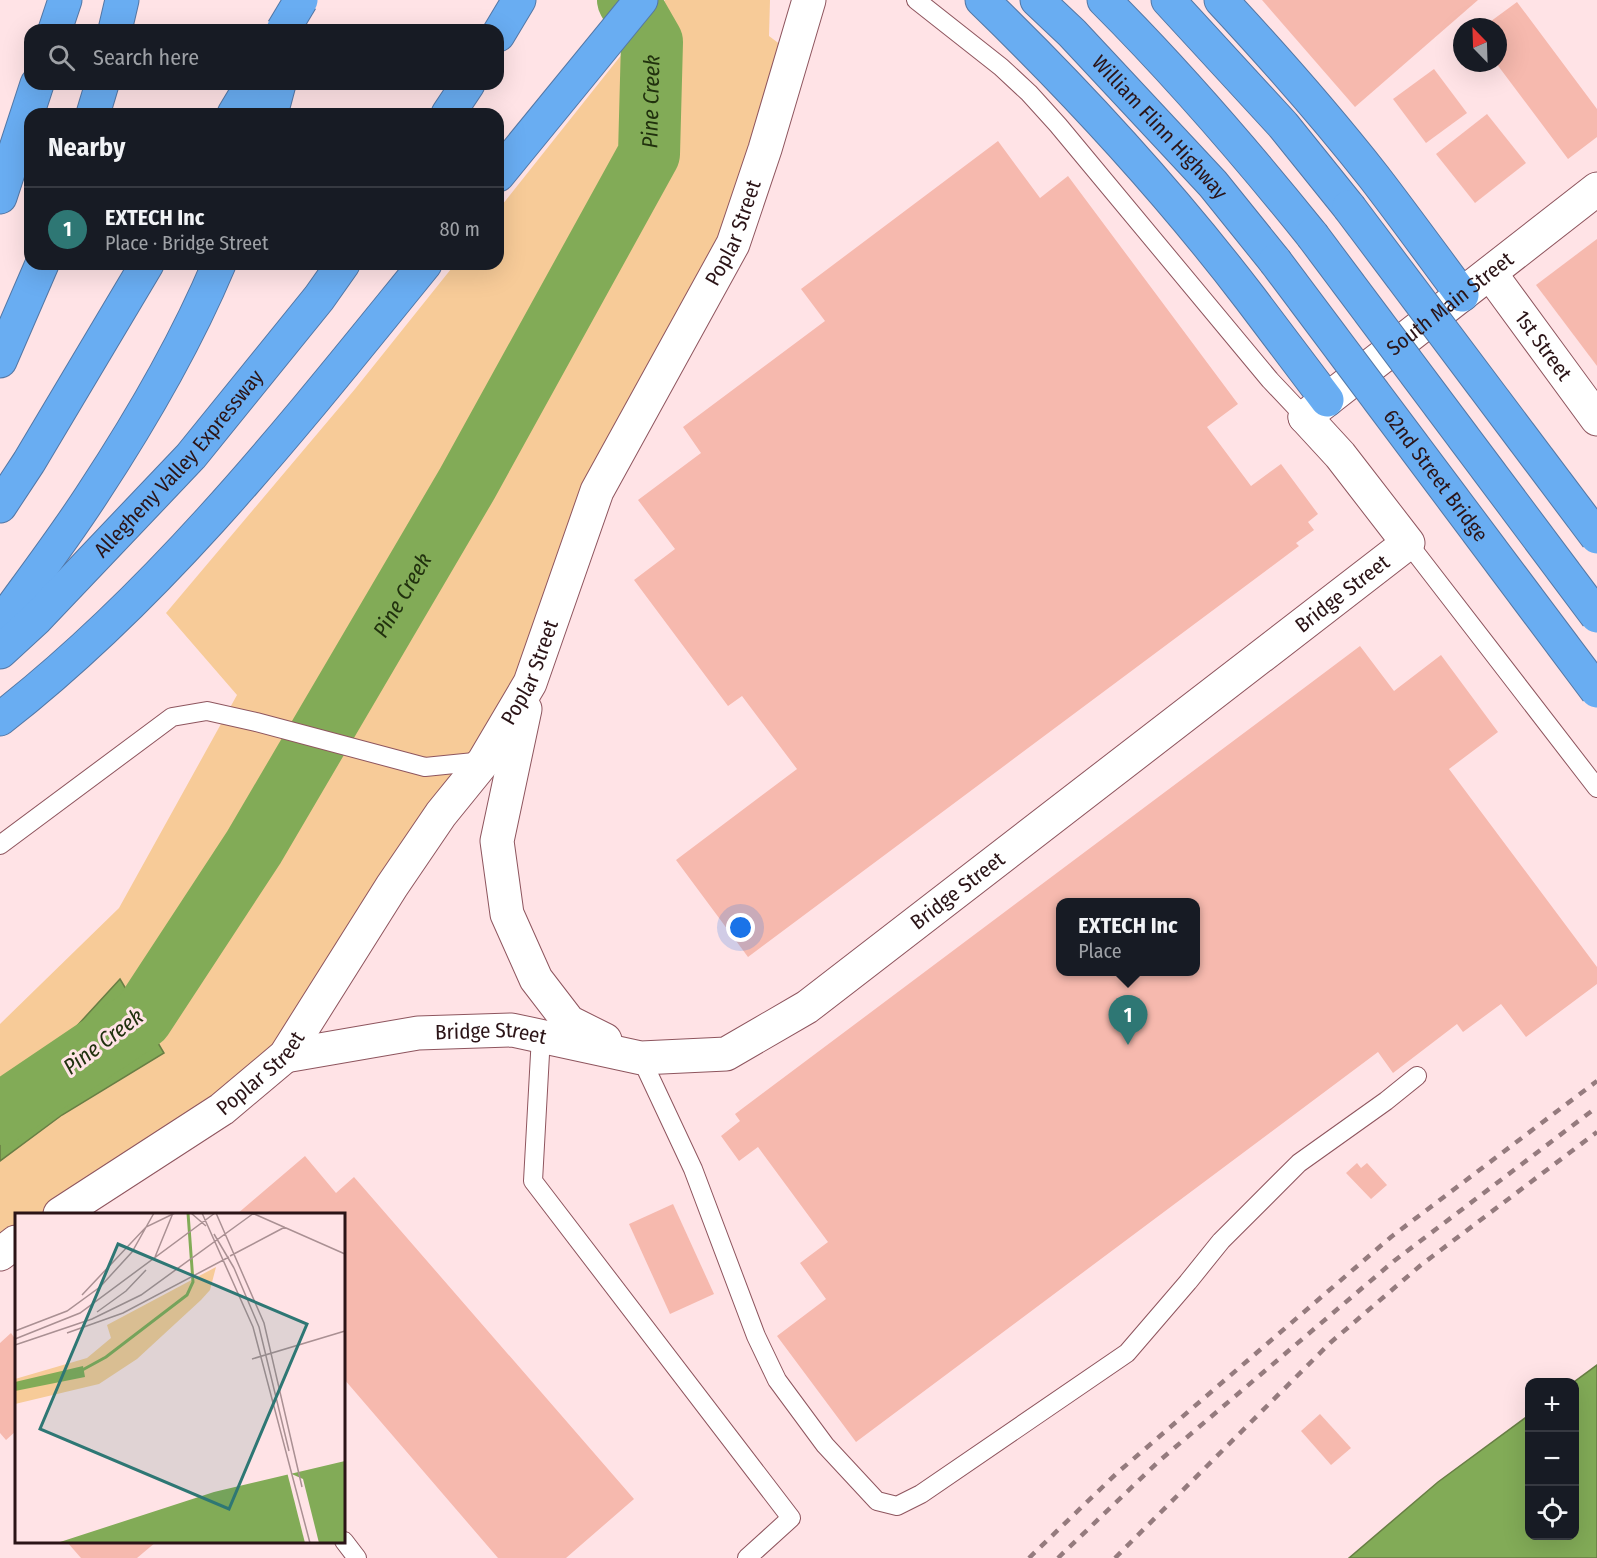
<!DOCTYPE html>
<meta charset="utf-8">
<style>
body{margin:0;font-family:"Fira Sans Condensed",sans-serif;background:#242831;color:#f1f3f6}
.controls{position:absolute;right:18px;bottom:18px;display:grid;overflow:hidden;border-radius:12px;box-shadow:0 6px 24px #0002}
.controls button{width:54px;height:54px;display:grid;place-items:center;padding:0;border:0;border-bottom:2px solid #363941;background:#171b24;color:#f1f3f6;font:30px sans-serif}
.compass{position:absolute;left:1453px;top:18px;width:54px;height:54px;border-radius:50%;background:#171b24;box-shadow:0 6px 24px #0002;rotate:337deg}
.you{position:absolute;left:741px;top:928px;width:21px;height:21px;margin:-15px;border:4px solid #fff;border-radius:50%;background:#1a73e8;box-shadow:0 0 0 9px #1a73e833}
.badge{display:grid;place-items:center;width:39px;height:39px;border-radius:50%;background:#2e7774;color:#fff;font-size:20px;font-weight:700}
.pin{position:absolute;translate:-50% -50px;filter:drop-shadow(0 2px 3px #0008)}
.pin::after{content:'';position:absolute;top:32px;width:21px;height:18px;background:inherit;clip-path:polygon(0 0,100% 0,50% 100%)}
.popup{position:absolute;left:1056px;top:898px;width:144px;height:78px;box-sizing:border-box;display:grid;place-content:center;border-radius:12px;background:#171b24;filter:drop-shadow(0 2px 4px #0005);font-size:20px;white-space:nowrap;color:#9ea1a6}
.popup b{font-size:22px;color:#f1f3f6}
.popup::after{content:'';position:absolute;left:50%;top:100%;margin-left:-12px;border:12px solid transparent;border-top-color:#171b24}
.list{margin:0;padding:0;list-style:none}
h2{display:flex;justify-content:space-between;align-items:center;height:78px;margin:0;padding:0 24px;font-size:26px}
h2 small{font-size:20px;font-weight:400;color:#9ea1a6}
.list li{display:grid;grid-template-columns:39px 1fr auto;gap:18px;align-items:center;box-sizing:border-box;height:84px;padding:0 24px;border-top:2px solid #363941}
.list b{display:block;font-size:22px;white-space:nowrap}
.list p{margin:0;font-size:20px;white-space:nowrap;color:#9ea1a6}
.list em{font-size:20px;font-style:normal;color:#9ea1a6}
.icon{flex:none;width:33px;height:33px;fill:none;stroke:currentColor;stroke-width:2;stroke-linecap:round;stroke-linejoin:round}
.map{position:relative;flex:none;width:1597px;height:1558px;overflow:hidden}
.search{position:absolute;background:#171b24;box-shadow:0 6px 24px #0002;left:24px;top:24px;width:480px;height:66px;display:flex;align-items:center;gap:15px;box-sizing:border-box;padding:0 21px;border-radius:18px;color:#9ea1a6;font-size:22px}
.panel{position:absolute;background:#171b24;box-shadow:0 6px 24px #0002;left:24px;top:108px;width:480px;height:162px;border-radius:18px}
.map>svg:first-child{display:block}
.green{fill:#f7cb98}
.water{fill:#82ab57;stroke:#687e44;stroke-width:1.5}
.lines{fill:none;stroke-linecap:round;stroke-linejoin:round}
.river{stroke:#82ab57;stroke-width:62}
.building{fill:#f6b9ae;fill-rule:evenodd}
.lane-casing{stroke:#8e555e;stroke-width:20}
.street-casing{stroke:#8e555e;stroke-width:35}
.secondary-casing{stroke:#8e555e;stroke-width:35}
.highway-casing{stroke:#5377a5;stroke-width:35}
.lane{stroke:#fff;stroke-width:18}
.street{stroke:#fff;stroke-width:33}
.secondary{stroke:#fff;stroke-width:33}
.highway{stroke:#69adf2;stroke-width:33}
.rail{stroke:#957b7e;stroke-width:4.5;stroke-dasharray:8 8;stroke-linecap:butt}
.highway-bridge-casing{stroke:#5377a5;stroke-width:35;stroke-linecap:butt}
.highway-bridge{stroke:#69adf2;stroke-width:33}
.labels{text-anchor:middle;stroke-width:6;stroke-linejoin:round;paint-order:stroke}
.street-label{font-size:21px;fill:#2b1417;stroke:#ffe3e6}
.water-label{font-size:22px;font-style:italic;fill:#21310e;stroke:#ffe3e6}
.inset-river{fill:none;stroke:#82ab57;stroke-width:3}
.inset-road{fill:none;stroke:#aa9093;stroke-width:1.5}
.view{fill:#2e7774;fill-opacity:0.15;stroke:#2e7774;stroke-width:3}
.inset-edge{fill:none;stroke:#2b1417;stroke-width:3}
</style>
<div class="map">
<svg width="1597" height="1558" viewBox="0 0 1597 1558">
<rect width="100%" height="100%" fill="#ffe3e6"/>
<polygon class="green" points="665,0 770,0 769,36 793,54 765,149 597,491 530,683 285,1056 60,1214 16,1214 16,1242 0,1254 0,1024 119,908 237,695 166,613 355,389 455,264 498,264 498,210"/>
<g class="water">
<polygon points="120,979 164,1053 62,1115 0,1161 0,1084 75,1028"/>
<polygon points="1597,1365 1597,1558 1349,1558 1438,1482 1529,1415 1530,1536 1574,1536 1574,1382"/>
</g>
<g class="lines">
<path class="river" id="s1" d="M0,1114L142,1018L254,847L467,484L649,154L652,42L628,0"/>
</g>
<g class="building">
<polygon points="1262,0 1478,0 1355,107"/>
<polygon points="1517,2 1597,109 1597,137 1568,159 1496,63 1498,63 1498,27 1483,27"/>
<polygon points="1434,69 1467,113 1426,143 1393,99"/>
<polygon points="1487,114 1526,163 1475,203 1436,154"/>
<polygon points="998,141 1040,198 1068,176 1238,404 1207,427 1251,486 1281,464 1318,514 1308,522 1314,530 1296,543 1299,546 748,957 676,860 797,769 742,696 728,706 634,580 675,549 638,500 701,453 683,427 825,321 801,289"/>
<polygon points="1597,239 1597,366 1536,285"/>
<path d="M1360,646L1394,691L1441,655L1498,732L1449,769L1597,967V984L1526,1037L1501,1004L1463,1032L1457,1024L1393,1073L1378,1052L856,1442L777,1336L826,1299L800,1263L828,1242L758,1147L739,1161L721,1136L740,1121L735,1114ZM1060,902H1196V972H1060Z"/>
<polygon points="305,1156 336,1193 354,1177 634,1499 566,1558 498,1558 344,1379 344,1214 237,1214"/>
<polygon points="1357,1163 1361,1168 1367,1163 1387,1185 1371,1199 1346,1173"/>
<polygon points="673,1204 714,1294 670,1314 629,1224"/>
<polygon points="11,1333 16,1340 16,1344 14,1346 16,1348 16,1431 6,1440 0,1433 0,1343"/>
<polygon points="1320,1414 1351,1448 1331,1465 1301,1431"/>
<polygon points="67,1542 156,1542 137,1558 81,1558"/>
</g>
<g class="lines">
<defs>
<g id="lane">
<polyline points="916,0 1001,67 1029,93 1058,125 1270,380 1305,417"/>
<polyline points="1408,543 1597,788"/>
<polyline points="0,845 172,717 207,711 256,722 425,767 484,761"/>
<polyline points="541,1036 533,1181 791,1518 747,1558"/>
<polyline points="641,1058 693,1169 756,1336 777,1380 825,1445 877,1501 897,1506 921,1494 1127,1353 1188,1282 1221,1241 1299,1163 1386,1101 1417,1076"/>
<polyline points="344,1541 357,1558"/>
</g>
<g id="street">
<path id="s2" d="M1490,273L1597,419"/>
<polyline points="525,709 497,841 507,914 536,979 569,1022 605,1040"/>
<path id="s3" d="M285,1056L418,1033L512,1030L641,1058L726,1054L807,1007L1408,543L1340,455L1305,417"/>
<path id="s4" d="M60,1214L222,1109L285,1056L392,886L441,814L484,761L530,683L597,491L733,244L765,149L809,0"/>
<polyline points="0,1254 16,1242"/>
</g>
<g id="secondary">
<path id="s5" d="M1305,417L1597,189"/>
</g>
<g id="highway">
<path d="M982,0C1078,93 1169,192 1250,298C1276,332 1301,366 1327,400"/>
<path id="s6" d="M1037,0L1072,33L1213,184L1275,261"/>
<path d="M1104,0C1178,74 1246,153 1312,235"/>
<polyline points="1168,0 1283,125 1349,207"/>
<path d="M1221,0C1274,57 1326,116 1374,177C1404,216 1433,256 1462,295"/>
<polyline points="55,30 65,0"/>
<polyline points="115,30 122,0"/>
<polyline points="498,35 519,0"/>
<polyline points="93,114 102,84"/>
<polyline points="234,114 252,84"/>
<polyline points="271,114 279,84"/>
<polyline points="448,114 468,84"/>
<polyline points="498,175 641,0"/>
<polyline points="0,197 37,84"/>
<polyline points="0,361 42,264"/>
<polyline points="0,506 29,462 147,264"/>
<path d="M0,624C31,581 64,538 93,493C141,420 185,345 219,264"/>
<path id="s7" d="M0,652L37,618L191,456L319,298L343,264"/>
<path d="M0,719C164,591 294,425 425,264"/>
</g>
</defs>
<use href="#lane" class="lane-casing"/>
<use href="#street" class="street-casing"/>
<use href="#secondary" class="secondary-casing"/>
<use href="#highway" class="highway-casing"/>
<use href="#lane" class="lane"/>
<use href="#street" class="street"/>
<use href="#secondary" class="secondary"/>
<use href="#highway" class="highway"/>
<g class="rail">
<polyline points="1029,1558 1117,1473 1391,1237 1597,1081"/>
<polyline points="1058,1558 1159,1461 1394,1261 1597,1107"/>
<polyline points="1115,1558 1330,1343 1421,1265 1597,1132"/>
</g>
<defs>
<g id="highway-bridge">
<polyline points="283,30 301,0"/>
<polyline points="1349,207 1597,537"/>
<polyline points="1312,235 1597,616"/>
<path id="s8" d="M1275,261L1597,691"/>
</g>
</defs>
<use href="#highway-bridge" class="highway-bridge-casing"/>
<use href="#highway-bridge" class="highway-bridge"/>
</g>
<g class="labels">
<g class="street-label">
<text dy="7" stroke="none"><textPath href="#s6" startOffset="177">William Flinn Highway</textPath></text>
<text dy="7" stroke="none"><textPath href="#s4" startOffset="1218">Poplar Street</textPath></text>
<text dy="7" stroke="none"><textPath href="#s5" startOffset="184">South Main Street</textPath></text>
<text dy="7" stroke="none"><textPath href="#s2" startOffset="90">1st Street</textPath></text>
<text dy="7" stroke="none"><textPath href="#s7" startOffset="260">Allegheny Valley Expressway</textPath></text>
<text dy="7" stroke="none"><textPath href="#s8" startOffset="268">62nd Street Bridge</textPath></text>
<text dy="7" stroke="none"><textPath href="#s3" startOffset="1216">Bridge Street</textPath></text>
<text dy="7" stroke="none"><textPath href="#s4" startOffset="732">Poplar Street</textPath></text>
<text dy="7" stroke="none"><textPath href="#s3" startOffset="730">Bridge Street</textPath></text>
<text dy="7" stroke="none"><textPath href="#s3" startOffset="208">Bridge Street</textPath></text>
<text dy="7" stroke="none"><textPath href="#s4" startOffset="246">Poplar Street</textPath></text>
</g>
<g class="water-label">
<text dy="8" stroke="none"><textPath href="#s1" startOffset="1226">Pine Creek</textPath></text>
<text dy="8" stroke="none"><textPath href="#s1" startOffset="668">Pine Creek</textPath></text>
<text transform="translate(103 1041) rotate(-37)" y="8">Pine Creek</text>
</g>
</g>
<g transform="translate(15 1213)">
<rect width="330" height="330" fill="#ffe3e6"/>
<path d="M201,54L195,77L186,87L122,146L84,171L0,191V166L72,145L96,125L92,112Z" fill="#f7cb98"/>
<path d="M68,153L70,164L0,178V169ZM330,248V330H42L199,279Z" fill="#82ab57"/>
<path d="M272,259L288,266L304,330H290Z" fill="#ffe3e6"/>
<path class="inset-river" d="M60,161L91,144L172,82L178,69L173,0"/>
<path class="inset-road" d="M176,0L191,13M187,0L238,114L295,330M201,0L249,110L287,274M237,0L330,41M199,21L219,55M215,43L270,14M140,44L158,0M219,55L244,114L274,238M67,82L131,14L160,0M82,99L111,78L131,57M0,118L52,98L85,74L117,39L139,0M52,120L108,100L214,44M0,126L65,100L200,0M0,132L77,106L126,82L239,0M237,146L330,118"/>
<path class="view" d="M103,31L292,111L214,296L25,216Z"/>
<rect width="330" height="330" class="inset-edge"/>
</g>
</svg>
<div class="controls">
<button>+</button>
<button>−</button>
<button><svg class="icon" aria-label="locate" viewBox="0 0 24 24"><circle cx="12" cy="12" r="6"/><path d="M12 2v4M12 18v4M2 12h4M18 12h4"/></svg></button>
</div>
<svg class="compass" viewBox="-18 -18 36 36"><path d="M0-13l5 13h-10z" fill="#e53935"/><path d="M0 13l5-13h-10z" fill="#9ea1a6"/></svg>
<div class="you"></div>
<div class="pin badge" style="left:1128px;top:1045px">1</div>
<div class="popup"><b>EXTECH Inc</b>Place</div>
<div class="search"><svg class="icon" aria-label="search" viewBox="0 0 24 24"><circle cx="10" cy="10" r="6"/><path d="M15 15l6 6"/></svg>Search here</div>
<section class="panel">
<h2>Nearby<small></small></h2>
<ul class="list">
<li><span class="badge">1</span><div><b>EXTECH Inc</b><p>Place · Bridge Street</p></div><em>80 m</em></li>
</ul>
</section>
</div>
